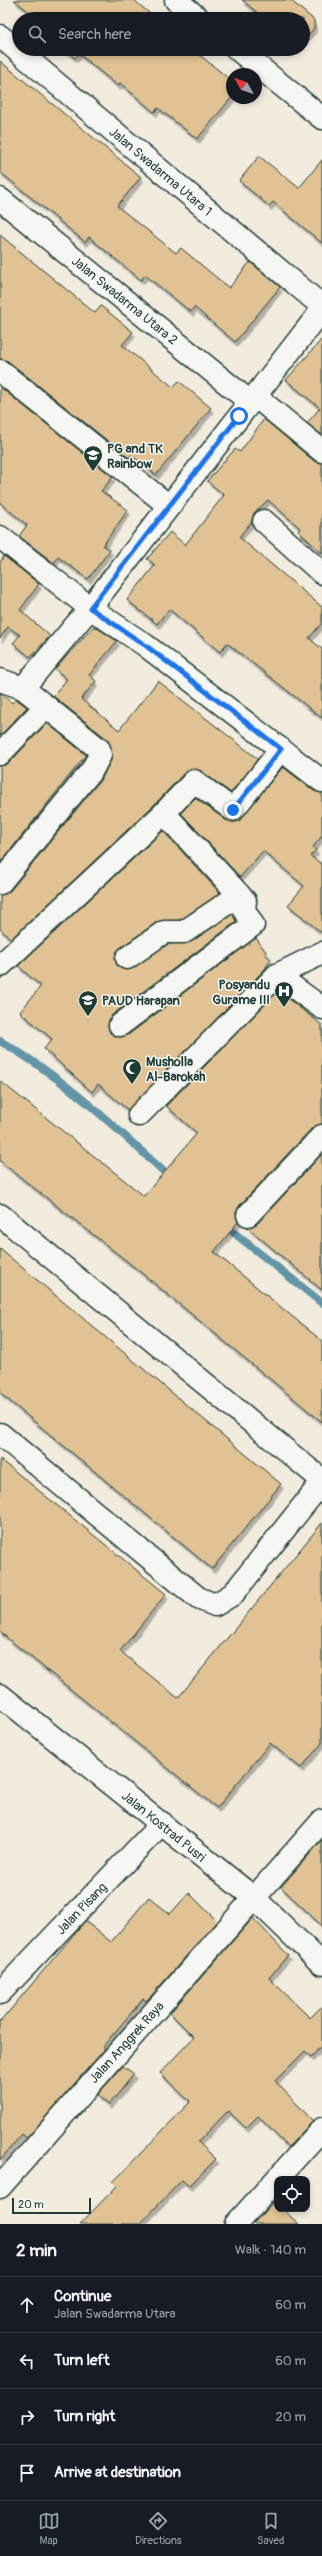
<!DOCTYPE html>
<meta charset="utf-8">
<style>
body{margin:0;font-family:Pangolin,sans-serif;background:#242831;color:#f1f3f6}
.controls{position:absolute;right:12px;bottom:12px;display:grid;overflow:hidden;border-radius:8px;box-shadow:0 2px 6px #0003}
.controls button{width:36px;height:36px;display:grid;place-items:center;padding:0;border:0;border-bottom:1px solid #363941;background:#171b24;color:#f1f3f6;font:20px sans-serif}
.compass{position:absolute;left:226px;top:68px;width:36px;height:36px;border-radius:50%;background:#171b24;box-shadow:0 2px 6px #0003;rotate:310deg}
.scale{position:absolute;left:12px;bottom:10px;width:79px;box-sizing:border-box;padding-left:4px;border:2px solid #1f3d34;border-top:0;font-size:11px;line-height:14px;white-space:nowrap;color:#1f3d34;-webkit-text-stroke:3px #f6f6f2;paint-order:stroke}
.stop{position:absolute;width:12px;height:12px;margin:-9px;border:3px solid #1a73e8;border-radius:50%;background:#fff}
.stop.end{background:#1a73e8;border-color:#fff;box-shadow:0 1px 4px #0008}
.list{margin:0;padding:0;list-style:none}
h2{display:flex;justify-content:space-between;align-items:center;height:52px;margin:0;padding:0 16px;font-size:17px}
h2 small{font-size:13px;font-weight:400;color:#9ea1a6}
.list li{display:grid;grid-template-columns:26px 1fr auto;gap:12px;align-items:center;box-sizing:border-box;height:56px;padding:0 16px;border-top:1px solid #363941}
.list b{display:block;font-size:15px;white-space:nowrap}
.list p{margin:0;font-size:13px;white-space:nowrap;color:#9ea1a6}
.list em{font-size:13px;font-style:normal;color:#9ea1a6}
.icon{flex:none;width:22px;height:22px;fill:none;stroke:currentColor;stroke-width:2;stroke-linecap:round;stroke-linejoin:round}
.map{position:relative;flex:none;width:322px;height:2224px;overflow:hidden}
.search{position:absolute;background:#171b24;box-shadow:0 2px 6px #0003;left:12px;right:12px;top:12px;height:44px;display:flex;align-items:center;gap:10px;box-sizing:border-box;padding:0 14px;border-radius:22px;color:#9ea1a6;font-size:15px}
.sheet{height:276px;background:#171b24}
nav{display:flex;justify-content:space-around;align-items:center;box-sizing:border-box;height:56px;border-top:1px solid #363941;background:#171b24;font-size:11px;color:#9ea1a6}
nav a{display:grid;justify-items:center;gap:2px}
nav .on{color:#92a19f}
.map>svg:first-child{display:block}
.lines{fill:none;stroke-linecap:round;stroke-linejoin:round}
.stream{stroke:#6395a6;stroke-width:8}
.building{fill:#e1c294;stroke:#1f3d34;filter:url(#shadow)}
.minor-casing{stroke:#1f3d34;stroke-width:25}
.tertiary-casing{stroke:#1f3d34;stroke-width:25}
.secondary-casing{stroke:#1f3d34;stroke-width:25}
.minor{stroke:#f6f6f2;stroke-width:22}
.tertiary{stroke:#f6f6f2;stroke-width:22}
.secondary{stroke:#f6f6f2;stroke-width:22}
.route{stroke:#1a73e8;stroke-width:5}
.labels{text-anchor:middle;stroke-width:3;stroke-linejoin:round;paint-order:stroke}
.street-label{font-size:13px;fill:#1f3d34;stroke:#f6f6f2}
.poi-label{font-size:13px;font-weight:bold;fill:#1f3d34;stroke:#f6f6f2;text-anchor:start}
</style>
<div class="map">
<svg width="322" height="2224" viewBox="0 0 322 2224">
<defs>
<filter id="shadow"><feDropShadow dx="2.5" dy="4.5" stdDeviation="0" flood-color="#0004"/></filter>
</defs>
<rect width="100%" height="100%" fill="#f2ecdf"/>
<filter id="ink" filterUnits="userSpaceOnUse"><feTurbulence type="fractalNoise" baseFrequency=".025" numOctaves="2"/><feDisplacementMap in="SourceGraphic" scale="8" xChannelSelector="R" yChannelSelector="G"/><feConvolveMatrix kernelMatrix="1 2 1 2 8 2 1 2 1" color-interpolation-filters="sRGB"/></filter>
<g filter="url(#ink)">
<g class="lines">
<g class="stream">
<path d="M0,1041C64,1077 118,1130 172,1179"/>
<polyline points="223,1224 322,1303"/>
</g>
</g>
<g class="building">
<polygon points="14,0 134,0 156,19 38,19"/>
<polygon points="242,0 290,0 314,20 314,28 303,41 303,19 265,19"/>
<polygon points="64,49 192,49 232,81 232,97 197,139 158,108 154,112 120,83 118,86 79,54 75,58"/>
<polygon points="0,61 141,177 117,206 176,253 181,248 229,288 250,262 280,287 235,342 194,307 191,312 145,275 141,280 89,237 85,242 0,172"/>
<polygon points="259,156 299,188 322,160 322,243 273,202 269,206 239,181"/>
<polygon points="0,235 95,313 101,306 133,332 122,345 173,387 179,381 211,408 156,475 131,455 129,458 8,361 0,359"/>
<polygon points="322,339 322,435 307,423 320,408 286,380"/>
<polygon points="0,387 113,477 101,491 128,510 103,545 110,550 88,579 58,557 54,563 19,536 27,525 0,503"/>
<polygon points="264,419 314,461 322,463 322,553 298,531 300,528 268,500 254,513 252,521 239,537 322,607 322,623 309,638 322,649 322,718 227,643 220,652 169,609 157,624 127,600 155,565 147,559 170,532 185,545 224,495 207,481 235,449 240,452"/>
<polygon points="4,556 39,584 20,610 50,636 30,657 13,643 20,635 8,627 0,638 0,562"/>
<polygon points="94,626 117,641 89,675 96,681 81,699 119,730 158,681 258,759 231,793 201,771 190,769 185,772 155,804 11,939 0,929 0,895 10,891 102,778 111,760 111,747 107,739 53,696 67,679 55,669"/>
<polygon points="0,693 12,703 16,699 27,707 0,736"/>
<polygon points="47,723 86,755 0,863 0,766 9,763"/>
<polygon points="283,767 314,791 322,793 322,836 313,847 316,850 310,856 322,864 322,933 288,905 304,886 263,851 240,877 181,813 195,798 226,820 238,821"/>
<polygon points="163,831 220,893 180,920 157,922 120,948 115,959 117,965 128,970 168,944 191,942 233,914 236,922 112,1015 108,1026 110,1033 121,1037 128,1035 256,938 266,952 265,954 271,959 265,969 128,1110 98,1084 92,1092 44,1049 52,1039 20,1012 41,986 18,966"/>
<polygon points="278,991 322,1025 322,1124 313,1127 239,1206 236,1213 238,1222 214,1252 322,1341 322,1422 138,1270 0,1161 0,1081 144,1196 197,1133 166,1106"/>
<polygon points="322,1154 322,1290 247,1227 257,1224"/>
<polygon points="0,1249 281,1484 212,1569 0,1393"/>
<polygon points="0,1459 166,1594 120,1651 178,1698 322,1523 322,1743 301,1768 270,1743 217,1808 0,1632"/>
<polygon points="322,1840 322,1926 281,1887"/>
<polygon points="189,1893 217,1921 152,1995 146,2001 143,1999 104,2045 104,2050 27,2138 22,2134 0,2160 0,2022 85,1921 111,1942 149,1897 170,1914"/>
<polygon points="253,1918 288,1955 269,1978 310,2018 322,2006 322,2045 311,2057 305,2051 275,2081 313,2121 288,2147 258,2116 246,2128 228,2111 198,2142 216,2159 189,2186 182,2180 140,2224 80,2224 117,2186 113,2182 190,2102 160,2073 194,2037 170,2013"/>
<polygon points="123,2066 134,2074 109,2105 97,2095"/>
<polygon points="273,2202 277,2205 277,2209 282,2209 299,2224 253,2224"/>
</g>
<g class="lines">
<defs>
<g id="minor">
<polyline points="0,36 322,306"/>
<polyline points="0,199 250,402"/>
<polyline points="0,371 169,506"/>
<polyline points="255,396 322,451"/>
<polyline points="264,521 322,573"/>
<polyline points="0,537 90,608 145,645 322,781"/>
<polyline points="0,680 23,688 99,749 100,755 92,770 0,883"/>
<polyline points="23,688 90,608 322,310"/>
<polyline points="0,754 46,706"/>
<polyline points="322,953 277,975 322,1008"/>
<polyline points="127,958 164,932 184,932 239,895"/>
<polyline points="0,966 164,813 194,781 233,810 281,749"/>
<polyline points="120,1025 253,925 244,910 245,901 164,813"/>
<polyline points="139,1115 277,975"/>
<polyline points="0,1215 322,1480"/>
<polyline points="248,1215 322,1136"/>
<polyline points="0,1434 198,1598 215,1605 233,1594 322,1482"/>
<polyline points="254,1898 322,1821"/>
<polyline points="0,1993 162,1823"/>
<polyline points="236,2224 322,2129"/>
</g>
<g id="tertiary">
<polyline points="0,1695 254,1898 322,1964"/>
<polyline points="0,2187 254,1898"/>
</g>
<g id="secondary">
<polyline points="176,0 199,19"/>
<polyline points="237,49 322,118"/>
</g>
</defs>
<use href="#minor" class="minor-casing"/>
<use href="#tertiary" class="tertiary-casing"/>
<use href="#secondary" class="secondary-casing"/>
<use href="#minor" class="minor"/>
<use href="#tertiary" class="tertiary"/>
<use href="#secondary" class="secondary"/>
</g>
</g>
<g class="lines" filter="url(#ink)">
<polyline class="route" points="233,810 281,749 145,645 90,608 239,416"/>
</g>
<defs>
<symbol id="school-pin" viewBox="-11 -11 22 30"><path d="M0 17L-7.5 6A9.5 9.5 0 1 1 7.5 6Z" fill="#1f3d34" stroke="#f6f6f2"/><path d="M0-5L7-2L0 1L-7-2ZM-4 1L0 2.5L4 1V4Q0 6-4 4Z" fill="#fff"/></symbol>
<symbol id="hospital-pin" viewBox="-11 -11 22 30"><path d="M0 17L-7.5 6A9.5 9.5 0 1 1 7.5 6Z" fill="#1f3d34" stroke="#f6f6f2"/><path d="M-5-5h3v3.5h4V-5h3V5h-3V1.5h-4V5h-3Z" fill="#fff"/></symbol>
<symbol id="mosque-pin" viewBox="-11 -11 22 30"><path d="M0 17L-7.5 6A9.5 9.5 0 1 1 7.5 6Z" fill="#1f3d34" stroke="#f6f6f2"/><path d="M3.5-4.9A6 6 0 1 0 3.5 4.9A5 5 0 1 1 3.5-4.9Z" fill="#fff"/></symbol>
</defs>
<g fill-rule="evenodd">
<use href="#school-pin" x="82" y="444" width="22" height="30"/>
<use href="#hospital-pin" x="273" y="980" width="22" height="30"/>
<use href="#school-pin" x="77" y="989" width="22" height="30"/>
<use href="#mosque-pin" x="121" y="1057" width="22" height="30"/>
</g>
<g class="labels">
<g class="street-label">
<text transform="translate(161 171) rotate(40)" y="5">Jalan Swadarma Utara 1</text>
<text transform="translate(125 300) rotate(39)" y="5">Jalan Swadarma Utara 2</text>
<text transform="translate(164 1826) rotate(39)" y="5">Jalan Kostrad Pusri</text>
<text transform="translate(81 1908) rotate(-46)" y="5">Jalan Pisang</text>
<text transform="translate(126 2042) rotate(-48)" y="5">Jalan Anggrek Raya</text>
</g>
<g class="poi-label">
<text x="107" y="453">PG and TK<tspan x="107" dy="15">Rainbow</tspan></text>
<text x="270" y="989" text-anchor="end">Posyandu<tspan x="270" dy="15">Gurame III</tspan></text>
<text x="102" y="1005">PAUD Harapan</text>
<text x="146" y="1066">Musholla<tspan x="146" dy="15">Al-Barokah</tspan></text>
</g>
</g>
</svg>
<div class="controls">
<button><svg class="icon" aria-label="locate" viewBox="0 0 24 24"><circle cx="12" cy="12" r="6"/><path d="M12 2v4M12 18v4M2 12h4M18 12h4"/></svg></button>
</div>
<svg class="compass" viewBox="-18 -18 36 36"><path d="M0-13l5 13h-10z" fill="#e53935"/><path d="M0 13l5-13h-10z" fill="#9ea1a6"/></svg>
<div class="scale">20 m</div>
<div class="stop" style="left:239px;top:416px"></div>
<div class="stop end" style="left:233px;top:810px"></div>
<div class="search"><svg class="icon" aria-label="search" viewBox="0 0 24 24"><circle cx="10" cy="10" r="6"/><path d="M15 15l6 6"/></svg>Search here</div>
</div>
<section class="sheet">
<h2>2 min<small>Walk · 140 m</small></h2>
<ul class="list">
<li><svg class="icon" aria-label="ahead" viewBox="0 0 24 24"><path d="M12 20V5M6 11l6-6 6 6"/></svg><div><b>Continue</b><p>Jalan Swadarma Utara</p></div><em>60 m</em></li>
<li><svg class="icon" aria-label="left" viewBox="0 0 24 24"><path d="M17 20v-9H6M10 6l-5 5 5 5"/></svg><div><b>Turn left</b></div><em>60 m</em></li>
<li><svg class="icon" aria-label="right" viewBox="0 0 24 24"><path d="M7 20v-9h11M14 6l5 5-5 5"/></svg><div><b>Turn right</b></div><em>20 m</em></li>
<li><svg class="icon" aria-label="arrive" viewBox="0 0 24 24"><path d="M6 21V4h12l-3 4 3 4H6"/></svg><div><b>Arrive at destination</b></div></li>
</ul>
</section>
<nav>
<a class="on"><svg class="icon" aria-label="map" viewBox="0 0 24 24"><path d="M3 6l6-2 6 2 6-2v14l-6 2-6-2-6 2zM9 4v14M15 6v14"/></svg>Map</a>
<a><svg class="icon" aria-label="directions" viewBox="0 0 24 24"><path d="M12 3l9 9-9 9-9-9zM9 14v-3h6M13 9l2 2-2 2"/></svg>Directions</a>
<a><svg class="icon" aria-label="saved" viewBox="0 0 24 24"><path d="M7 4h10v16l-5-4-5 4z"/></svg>Saved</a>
</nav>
